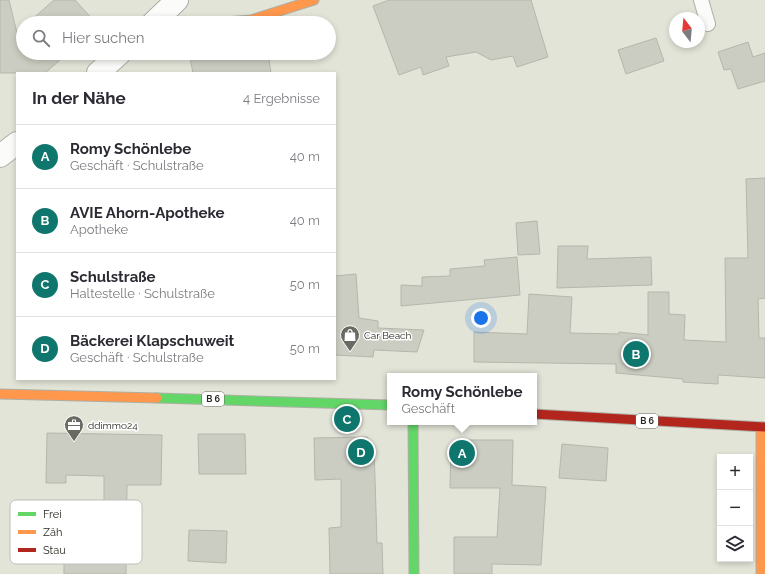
<!DOCTYPE html>
<html lang="de">
<meta charset="utf-8">
<style>
body{margin:0;font-family:Raleway,sans-serif;background:#f7f7f7;color:#2b2b33}
.controls{position:absolute;right:12px;bottom:12px;display:grid;overflow:hidden;border-radius:0px;box-shadow:0 2px 6px #0003}
.controls button{width:36px;height:36px;display:grid;place-items:center;padding:0;border:0;border-bottom:1px solid #e1e1e2;background:#fff;color:#2b2b33;font:20px sans-serif}
.compass{position:absolute;left:669px;top:12px;width:36px;height:36px;border-radius:50%;background:#fff;box-shadow:0 2px 6px #0003;rotate:344deg}
.you{position:absolute;left:481px;top:318px;width:14px;height:14px;margin:-10px;border:3px solid #fff;border-radius:50%;background:#1a73e8;box-shadow:0 0 0 6px #1a73e833}
.badge{display:grid;place-items:center;width:26px;height:26px;border-radius:50%;background:#0f766e;color:#fff;font-size:13px;font-weight:700}
.pin{position:absolute;translate:-50% -50%;border:2px solid #fff;box-shadow:0 1px 4px #0006}
.popup{position:absolute;left:387px;top:373px;width:150px;height:52px;box-sizing:border-box;display:grid;place-content:center;border-radius:0px;background:#fff;filter:drop-shadow(0 1px 3px #0005);font-size:13px;white-space:nowrap;color:#7c7c81}
.popup b{font-size:15px;color:#2b2b33}
.popup::after{content:'';position:absolute;left:50%;top:100%;margin-left:-8px;border:8px solid transparent;border-top-color:#fff}
.list{margin:0;padding:0;list-style:none}
h2{display:flex;justify-content:space-between;align-items:center;height:52px;margin:0;padding:0 16px;font-size:17px}
h2 small{font-size:13px;font-weight:400;color:#7c7c81}
.list li{display:grid;grid-template-columns:26px 1fr auto;gap:12px;align-items:center;box-sizing:border-box;height:64px;padding:0 16px;border-top:1px solid #e1e1e2}
.list b{display:block;font-size:15px;white-space:nowrap}
.list p{margin:0;font-size:13px;white-space:nowrap;color:#7c7c81}
.list em{font-size:13px;font-style:normal;color:#7c7c81}
.icon{flex:none;width:22px;height:22px;fill:none;stroke:currentColor;stroke-width:2;stroke-linecap:round;stroke-linejoin:round}
.map{position:relative;flex:none;width:765px;height:574px;overflow:hidden}
.search{position:absolute;background:#fff;box-shadow:0 2px 6px #0003;left:16px;top:16px;width:320px;height:44px;display:flex;align-items:center;gap:10px;box-sizing:border-box;padding:0 14px;border-radius:22px;color:#7c7c81;font-size:15px}
.panel{position:absolute;background:#fff;box-shadow:0 2px 6px #0003;left:16px;top:72px;width:320px;height:308px;border-radius:0px}
.map>svg:first-child{display:block}
.building{fill:#cbcdc2;stroke:#b5b6ad}
.lines{fill:none;stroke-linecap:round;stroke-linejoin:round}
.lane-casing{stroke:#aeafa5;stroke-width:16}
.street-casing{stroke:#aeafa5;stroke-width:24}
.fast-casing{stroke:#aeafa5;stroke-width:11}
.slow-casing{stroke:#aeafa5;stroke-width:11}
.jam-casing{stroke:#aeafa5;stroke-width:11}
.lane{stroke:#fbfbf9;stroke-width:14}
.street{stroke:#fbfbf9;stroke-width:22}
.fast{stroke:#63d668;stroke-width:9}
.slow{stroke:#ff974d;stroke-width:9}
.jam{stroke:#b3261e;stroke-width:9}
.labels{text-anchor:middle;stroke-width:3;stroke-linejoin:round;paint-order:stroke}
.shield{fill:#fff;stroke:#686964;stroke-width:1}
.shield-label{font-size:9px;font-weight:bold;fill:#282921}
.poi-label{font-size:10px;fill:#282921;stroke:#fff;text-anchor:start}
.key{fill:#fff;stroke:#bebfbc;stroke-width:1}
.key-label{font-size:11px;fill:#282921}
</style>
<div class="map">
<svg width="765" height="574" viewBox="0 0 765 574">
<rect width="100%" height="100%" fill="#e3e4d8"/>
<g class="building">
<polygon points="0,0 9,0 17,33 23,27 23,53 68,53 45,73 0,73"/>
<polygon points="54,0 75,0 96,23 28,23"/>
<polygon points="389,0 531,0 548,57 517,67 513,56 491,60 476,52 446,57 449,66 423,75 421,67 399,75 373,6"/>
<polygon points="656,38 664,61 626,74 618,50"/>
<polygon points="748,42 753,57 765,53 765,81 738,89 731,69 724,70 718,52"/>
<polygon points="189,53 268,53 271,73 193,73"/>
<polygon points="765,178 765,298 758,299 759,338 765,338 765,378 718,375 718,384 683,382 683,379 616,373 616,364 474,362 474,332 527,334 529,294 572,297 570,333 619,334 619,332 648,335 648,292 669,292 669,314 685,315 684,340 726,342 725,258 748,258 746,179"/>
<polygon points="537,221 540,254 518,255 516,223"/>
<polygon points="558,246 588,246 587,259 651,257 652,285 557,288"/>
<polygon points="517,257 520,295 401,306 401,285 422,286 422,277 450,276 450,269 485,266 484,260"/>
<polygon points="356,274 359,318 378,321 378,328 424,330 417,352 374,350 373,357 335,355 335,276"/>
<polygon points="47,433 162,435 161,485 127,485 126,574 64,574 64,547 104,548 104,476 66,475 66,483 46,483"/>
<polygon points="198,434 245,434 246,474 199,474"/>
<polygon points="367,437 374,447 377,543 382,543 383,574 330,574 329,528 341,527 341,479 315,480 314,438"/>
<polygon points="456,440 513,440 512,485 546,487 541,565 492,564 492,574 454,574 454,537 497,537 500,488 450,488 451,446"/>
<polygon points="562,444 608,448 606,481 559,478"/>
<polygon points="189,530 227,531 226,563 188,561"/>
</g>
<g class="lines">
<defs>
<polyline id="lane" points="701,0 708,24"/>
<g id="street">
<polyline points="153,23 177,0"/>
<polyline points="98,73 120,53"/>
<polyline points="0,156 17,143"/>
</g>
<g id="fast">
<polyline points="157,398 390,405"/>
<polyline points="413,422 414,574"/>
</g>
<g id="slow">
<polyline points="212,23 251,20 314,0"/>
<polyline points="0,394 157,398"/>
<polyline points="761,427 761,574"/>
</g>
<polyline id="jam" points="534,414 765,427"/>
</defs>
<use href="#lane" class="lane-casing"/>
<use href="#street" class="street-casing"/>
<use href="#fast" class="fast-casing"/>
<use href="#slow" class="slow-casing"/>
<use href="#jam" class="jam-casing"/>
<use href="#lane" class="lane"/>
<use href="#street" class="street"/>
<use href="#fast" class="fast"/>
<use href="#slow" class="slow"/>
<use href="#jam" class="jam"/>
</g>
<defs>
<symbol id="shop-pin" viewBox="-11 -11 22 30"><path d="M0 17L-7.5 6A9.5 9.5 0 1 1 7.5 6Z" fill="#696a61" stroke="#fff"/><path d="M-5-2.5h2.3a2.7 3.5 0 0 1 5.4 0H5L5.5 6h-11ZM-1.5-2.5h3a1.5 2.3 0 0 0-3 0Z" fill="#fff"/></symbol>
<symbol id="office-pin" viewBox="-11 -11 22 30"><path d="M0 17L-7.5 6A9.5 9.5 0 1 1 7.5 6Z" fill="#696a61" stroke="#fff"/><path d="M-6-3h4V-5.5h4V-3h4V5H-6ZM-1-4.5V-3h2v-1.5ZM-6 0V1H6V0Z" fill="#fff"/></symbol>
</defs>
<g fill-rule="evenodd">
<use href="#shop-pin" x="339" y="324" width="22" height="30"/>
<use href="#office-pin" x="63" y="414" width="22" height="30"/>
</g>
<g class="labels">
<g class="shield">
<rect x="202" y="392" width="22" height="14" rx="3"/>
<rect x="636" y="414" width="22" height="14" rx="3"/>
</g>
<g class="shield-label">
<text x="213" y="402">B 6</text>
<text x="647" y="424">B 6</text>
</g>
<g class="poi-label">
<text x="364" y="339">Car Beach</text>
<text x="88" y="429">ddimmo24</text>
</g>
</g>
<rect x="10" y="500" width="132" height="64" rx="6" class="key"/>
<rect x="18" y="512" width="18" height="4" fill="#63d668"/>
<rect x="18" y="530" width="18" height="4" fill="#ff974d"/>
<rect x="18" y="548" width="18" height="4" fill="#b3261e"/>
<g class="key-label">
<text x="43" y="518">Frei</text>
<text x="43" y="536">Zäh</text>
<text x="43" y="554">Stau</text>
</g>
</svg>
<div class="controls">
<button>+</button>
<button>−</button>
<button><svg class="icon" aria-label="layers" viewBox="0 0 24 24"><path d="M12 4l9 5-9 5-9-5zM3 14l9 5 9-5"/></svg></button>
</div>
<svg class="compass" viewBox="-18 -18 36 36"><path d="M0-13l5 13h-10z" fill="#e53935"/><path d="M0 13l5-13h-10z" fill="#7c7c81"/></svg>
<div class="you"></div>
<div class="pin badge" style="left:462px;top:453px">A</div>
<div class="popup"><b>Romy Schönlebe</b>Geschäft</div>
<div class="pin badge" style="left:636px;top:354px">B</div>
<div class="pin badge" style="left:347px;top:419px">C</div>
<div class="pin badge" style="left:361px;top:452px">D</div>
<div class="search"><svg class="icon" aria-label="search" viewBox="0 0 24 24"><circle cx="10" cy="10" r="6"/><path d="M15 15l6 6"/></svg>Hier suchen</div>
<section class="panel">
<h2>In der Nähe<small>4 Ergebnisse</small></h2>
<ul class="list">
<li><span class="badge">A</span><div><b>Romy Schönlebe</b><p>Geschäft · Schulstraße</p></div><em>40 m</em></li>
<li><span class="badge">B</span><div><b>AVIE Ahorn-Apotheke</b><p>Apotheke</p></div><em>40 m</em></li>
<li><span class="badge">C</span><div><b>Schulstraße</b><p>Haltestelle · Schulstraße</p></div><em>50 m</em></li>
<li><span class="badge">D</span><div><b>Bäckerei Klapschuweit</b><p>Geschäft · Schulstraße</p></div><em>50 m</em></li>
</ul>
</section>
</div>
